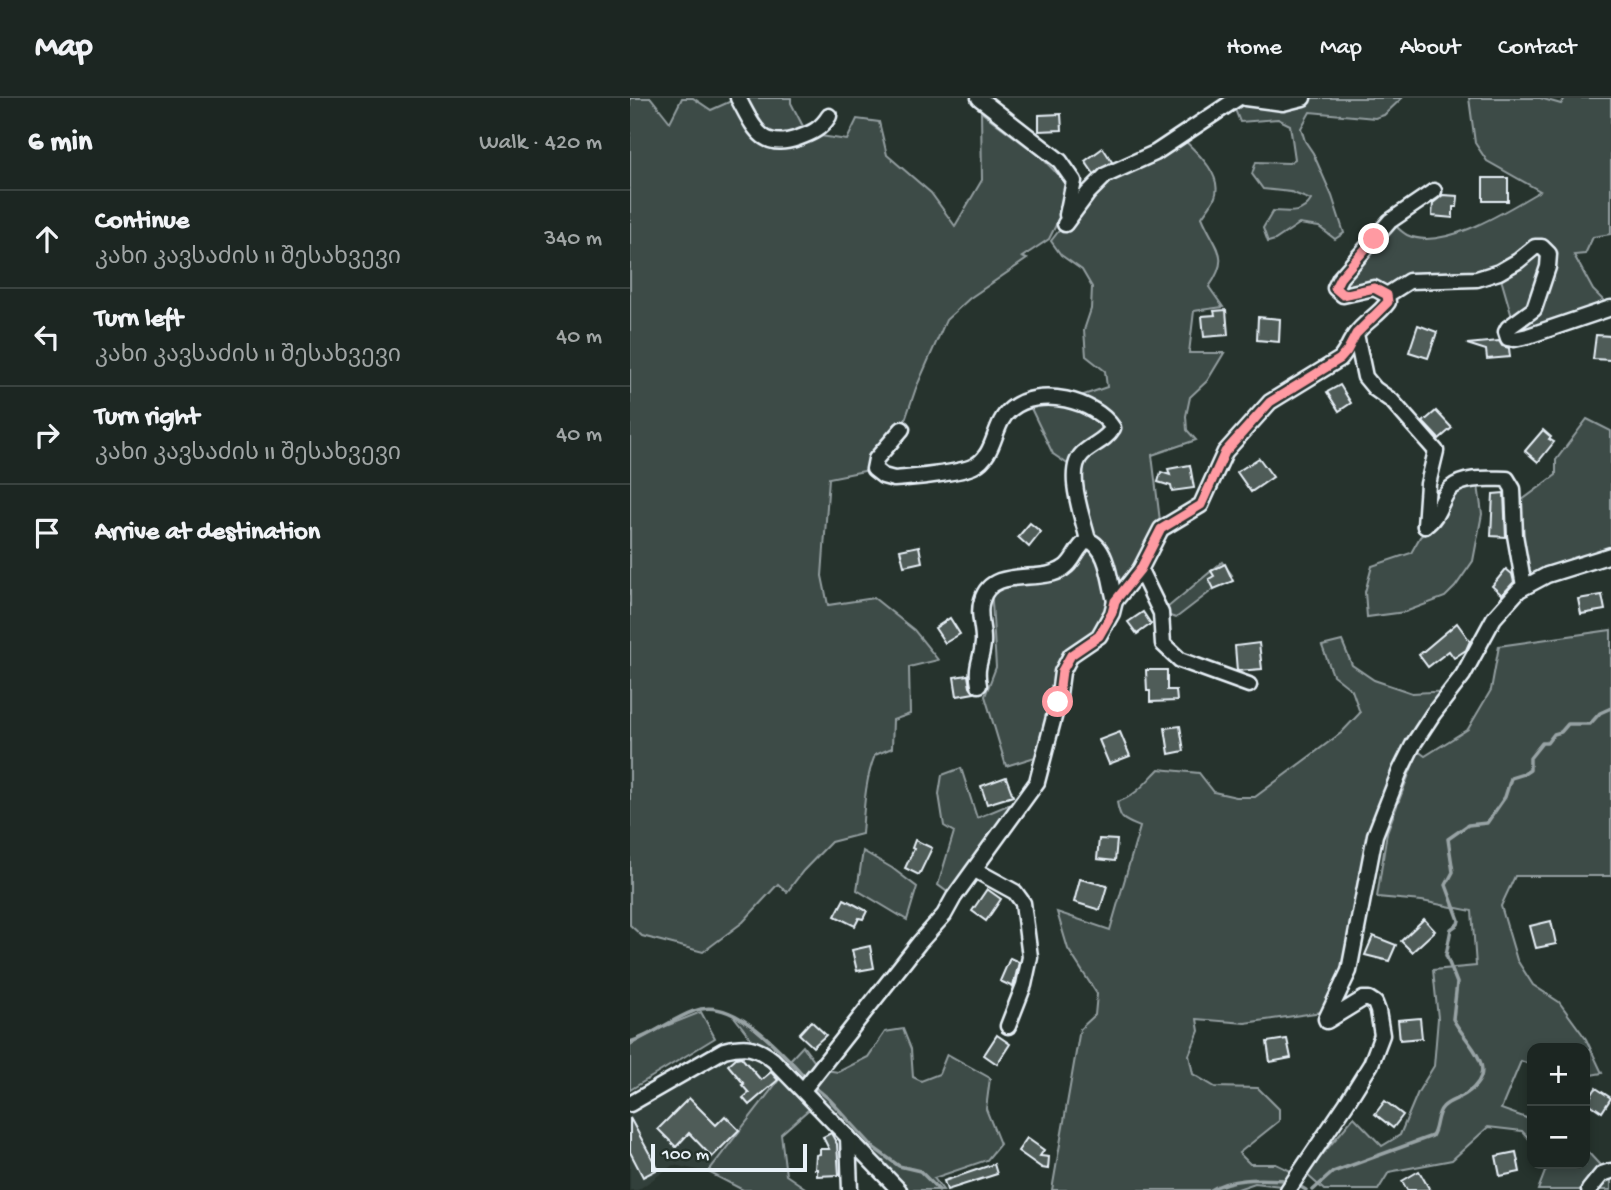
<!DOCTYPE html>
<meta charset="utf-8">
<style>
body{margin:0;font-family:"Gochi Hand","Noto Sans Georgian",sans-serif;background:#29322f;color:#f1f3f6}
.controls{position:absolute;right:21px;bottom:21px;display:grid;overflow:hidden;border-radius:14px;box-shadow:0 4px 10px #0003}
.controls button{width:63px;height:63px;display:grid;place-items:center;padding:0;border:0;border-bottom:2px solid #3a4340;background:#1c2622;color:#f1f3f6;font:35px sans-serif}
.scale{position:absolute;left:21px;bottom:18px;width:156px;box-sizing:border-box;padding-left:7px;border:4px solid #e8f1f8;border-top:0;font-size:19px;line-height:24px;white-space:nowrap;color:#e8f1f8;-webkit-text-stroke:5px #26332d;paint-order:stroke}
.stop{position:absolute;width:21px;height:21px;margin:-16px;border:5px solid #ff9aa2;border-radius:50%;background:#fff}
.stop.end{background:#ff9aa2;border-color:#fff;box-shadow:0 2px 7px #0008}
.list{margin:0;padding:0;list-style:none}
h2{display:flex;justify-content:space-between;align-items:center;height:91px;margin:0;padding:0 28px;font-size:30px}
h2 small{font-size:23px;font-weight:400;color:#a0a5a5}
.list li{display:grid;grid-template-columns:46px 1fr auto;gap:21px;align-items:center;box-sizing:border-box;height:98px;padding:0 28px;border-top:2px solid #3a4340}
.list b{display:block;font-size:26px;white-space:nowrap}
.list p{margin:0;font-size:23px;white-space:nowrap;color:#a0a5a5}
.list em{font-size:23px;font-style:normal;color:#a0a5a5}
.icon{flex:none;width:38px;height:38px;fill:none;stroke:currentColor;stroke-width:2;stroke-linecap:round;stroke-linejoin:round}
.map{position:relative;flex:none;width:981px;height:1092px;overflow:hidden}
header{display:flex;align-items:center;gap:42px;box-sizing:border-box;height:98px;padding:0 35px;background:#1c2622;border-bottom:2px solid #3a4340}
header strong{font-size:33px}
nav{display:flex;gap:38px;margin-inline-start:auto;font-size:24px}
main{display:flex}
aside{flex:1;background:#1c2622}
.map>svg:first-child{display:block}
.built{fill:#333f3a}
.green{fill:#3e4b47;stroke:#939ea0;stroke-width:2}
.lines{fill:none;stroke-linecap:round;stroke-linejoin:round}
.stream{stroke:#98a3a5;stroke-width:3.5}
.building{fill:#505c59;stroke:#e8f1f8;stroke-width:2}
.minor-casing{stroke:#e8f1f8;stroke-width:19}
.minor{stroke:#26332d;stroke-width:14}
.route{stroke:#ff9aa2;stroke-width:9}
</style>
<header>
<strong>Map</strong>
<nav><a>Home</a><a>Map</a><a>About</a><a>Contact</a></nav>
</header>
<main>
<aside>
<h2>6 min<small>Walk · 420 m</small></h2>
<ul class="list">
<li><svg class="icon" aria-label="ahead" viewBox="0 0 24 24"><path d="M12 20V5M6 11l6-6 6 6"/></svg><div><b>Continue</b><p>კახი კავსაძის II შესახვევი</p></div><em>340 m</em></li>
<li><svg class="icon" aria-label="left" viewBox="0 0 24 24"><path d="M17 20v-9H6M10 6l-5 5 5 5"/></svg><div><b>Turn left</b><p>კახი კავსაძის II შესახვევი</p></div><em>40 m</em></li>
<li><svg class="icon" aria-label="right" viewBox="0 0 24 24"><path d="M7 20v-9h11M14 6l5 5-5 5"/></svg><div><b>Turn right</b><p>კახი კავსაძის II შესახვევი</p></div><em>40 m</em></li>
<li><svg class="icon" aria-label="arrive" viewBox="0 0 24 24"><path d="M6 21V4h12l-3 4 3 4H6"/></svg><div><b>Arrive at destination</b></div></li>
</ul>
</aside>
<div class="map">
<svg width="981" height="1092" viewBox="0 0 981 1092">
<rect width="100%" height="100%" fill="#26332d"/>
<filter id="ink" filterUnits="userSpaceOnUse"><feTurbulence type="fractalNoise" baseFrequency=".0143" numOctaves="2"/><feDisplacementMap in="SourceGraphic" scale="14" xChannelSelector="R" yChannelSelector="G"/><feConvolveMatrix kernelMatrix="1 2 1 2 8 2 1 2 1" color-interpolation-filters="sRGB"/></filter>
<g filter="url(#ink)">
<polygon class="built" points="110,948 155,974 78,1074 43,1067 8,1092 0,1092 0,1006"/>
<g class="green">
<path d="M0,0H21L40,24L52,0H63L81,12L108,0H161V5L177,36L217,42L227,21L249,24L257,57L301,95L325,128L352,82L351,14L410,58L438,87L433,113L419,141L392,159L397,161L340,200L316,222L286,290L272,331L244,371L199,380L192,478L198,507L244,500L284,532L308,562L279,569L280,616L263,622L262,650L245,657C235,682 234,709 232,736L201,744L173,773L157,794L148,786L113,824L73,854L12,838L0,827Z"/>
<path d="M608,0H772L754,17L745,20L680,14L671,30L675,43L683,55L702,98L714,135L705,141L689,129L669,126L645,142L638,144L633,130L643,113C658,114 672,117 681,102L661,94L633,91L622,76L626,64L659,65L665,61L660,27L648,21L610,24L602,4Z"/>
<path d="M839,0H910L931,6L935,0H981V136L963,139L955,156L944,157L963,192L981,210L884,241V226L869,174L779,183L757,197L705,190L760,123C765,127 771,134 777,137C813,154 879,111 910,93L857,63L845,45Z"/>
<path d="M549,37C563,51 594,76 585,99C582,106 576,113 572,119C585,151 602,156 579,189L593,209L564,213L559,255H594L577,283L560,299L556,318L557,332L566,342L522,357L531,431L482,515L441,557L415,656L376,668L355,598L366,569L361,488L433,471L451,446L445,371L423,356L397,302H439L477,289L475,273L456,258L454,232L461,211L462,189L452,172L431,157L421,143L458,95Z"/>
<polygon points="957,321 981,333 981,457 894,488 884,408 926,377 926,362"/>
<polygon points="848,387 852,416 843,463 825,489 815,499 775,514 737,519 735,494 742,468 781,455 790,439 815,418 823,393"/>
<polygon points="592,464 602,477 546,520 531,515"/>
<polygon points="981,532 981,778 885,778 871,808 887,862 903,887 929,904 956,941 972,975 955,978 955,950 902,950 902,967 891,963 871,1011 902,1022 902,1044 892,1033 858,1029 822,1062 759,1074 748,1092 694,1092 676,1076 724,1019 752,1048 770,1037 788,994 804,968 808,920 803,872 846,868 842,813 792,803 747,799 757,734 788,653 795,658 838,631 861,592 869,548"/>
<path d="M712,543L722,567L744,582L782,595L820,593L803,616L745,737L724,846L699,913L615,925L567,921L569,933L559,957L563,976L585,989L628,990L649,1011V1023L609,1055L620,1066H646L667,1076L659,1089L625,1085L605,1092H422L450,931L465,917L467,896L438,851L427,814L480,832L510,729C493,722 490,722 487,704C505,699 516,684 529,671L569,675L584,694L606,699H625L711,635L730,615L722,592L703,577L692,548Z"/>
<polygon points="331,670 347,720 395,700 324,799 308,787 324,734 314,728 309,696 312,677"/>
<polygon points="233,753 262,770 287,789 277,822 227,792"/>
<polygon points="71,914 85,940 0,992 0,947 31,930"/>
<polygon points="102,916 125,931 160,962 173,948 190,971 208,974 238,959 255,934 273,931 281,951 283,979 291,983 309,976 317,956 360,980 356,1011 370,1046 357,1062 304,1080 313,1092 269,1092 185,1006 151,1036 156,1077 178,1092 113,1092 78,1074 155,974 129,951"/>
<polygon points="955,1051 981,1079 981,1092 908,1092 918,1066 955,1066"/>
</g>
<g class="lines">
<g class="stream">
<path d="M0,944C23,937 42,921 64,913C103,897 152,954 176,980"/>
<polyline points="181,986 199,1001 244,1050 269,1068 290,1073 309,1092"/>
<polyline points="669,1088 676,1092"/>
<path d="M581,1092C601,1079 631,1081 654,1082"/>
<path d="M683,1092L703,1074L802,1038C808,1029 805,1017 813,1009C820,1002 830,1001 837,995C872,971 836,946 823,921L827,885L816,857L821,831L828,826L829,822L816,787L823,774L818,741L838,727L857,725L875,699L881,680L894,676L900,672V660L912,645H917L924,636L931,634L938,626H960L970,615L981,610"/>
</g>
</g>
<g class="building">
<polygon points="431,16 432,32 409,33 409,17"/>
<polygon points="473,50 482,64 464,76 455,63"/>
<rect x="853" y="80" width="25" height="23"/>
<polygon points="813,97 828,98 827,109 823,109 823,120 802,118 803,105"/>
<polygon points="596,212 598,237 574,239 572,218 585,217 584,213"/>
<polygon points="628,219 650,221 649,244 627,242"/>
<polygon points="788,227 807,234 798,260 779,254"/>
<polygon points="966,237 981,238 981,262 963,261"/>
<polygon points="869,243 872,248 879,250 880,259 857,261 856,252 837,246"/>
<polygon points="710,287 721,305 709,313 697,294"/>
<polygon points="806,313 822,330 809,341 793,324"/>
<polygon points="913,332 921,339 919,341 924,344 908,364 895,353"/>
<polygon points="629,360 643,379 621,394 607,374"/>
<polygon points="560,367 564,390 542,393 541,388 528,384 531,374 540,377 538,371"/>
<polygon points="874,395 876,439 861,438 863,396"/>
<polygon points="400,425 411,434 399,449 388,439"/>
<polygon points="289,448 292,464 274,468 270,452"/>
<polygon points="595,466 603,483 584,491 579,481 584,478 581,473"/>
<polygon points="876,471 882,476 884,484 872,497 862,488"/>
<polygon points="972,497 975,512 951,516 948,501"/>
<polygon points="513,514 521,526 507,536 498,524"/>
<polygon points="320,520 330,536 315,545 305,530"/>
<polygon points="827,525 840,543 836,552 824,560 819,553 798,569 789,557"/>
<polygon points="629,545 632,571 607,573 605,548"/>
<polygon points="516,572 537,572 537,592 546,592 547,603 520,604 520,593 517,593"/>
<polygon points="338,577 340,589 344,595 327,598 324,579"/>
<polygon points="550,628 554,653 539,656 535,630"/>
<polygon points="490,634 500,658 479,666 469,642"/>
<polygon points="376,679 383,698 357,706 351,688"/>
<polygon points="469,741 487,742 485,763 467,761"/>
<polygon points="285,742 302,750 289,777 275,770 284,751 282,750"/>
<polygon points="450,781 477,788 470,812 444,804"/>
<polygon points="357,791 371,801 356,823 342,813"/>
<polygon points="214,801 237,813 233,821 229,820 225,828 205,818"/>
<polygon points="794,821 805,833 782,854 771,843"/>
<polygon points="921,823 926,846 906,850 900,828"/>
<polygon points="743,838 766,847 759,863 735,857"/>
<polygon points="240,848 244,870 227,873 222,852"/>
<polygon points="380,860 389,864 383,889 370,883"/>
<polygon points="790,920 792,940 770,942 768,922"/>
<polygon points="181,923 196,937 183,949 169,936"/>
<polygon points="367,937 380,946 367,966 354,957"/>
<polygon points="657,941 661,960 640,964 637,944"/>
<polygon points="111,959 131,982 141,974 148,982 119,1007 113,1000 119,995 112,987 114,986 98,967 106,960"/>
<polygon points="966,990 981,1000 972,1014 957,1004"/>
<polygon points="59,1000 86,1027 95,1018 109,1032 82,1059 59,1035 46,1049 28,1031"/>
<polygon points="755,1003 773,1017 763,1030 745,1016"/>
<polygon points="0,1020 28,1071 13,1079 0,1054"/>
<polygon points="201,1035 207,1046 209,1077 187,1078 187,1071 185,1071 186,1057 190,1056 190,1051 199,1051 193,1039"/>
<polygon points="397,1040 414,1052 410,1058 419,1059 418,1071 412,1070 388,1053"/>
<polygon points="886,1054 890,1074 870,1078 866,1058"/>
<polygon points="364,1066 367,1076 317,1092 314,1083"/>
<polygon points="789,1073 800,1092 777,1092 772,1083"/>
</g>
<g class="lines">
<defs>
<g id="minor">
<path d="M108,0C124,29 131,53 168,40C182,35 191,31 199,18"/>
<polyline points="349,0 430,63 444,83 437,117"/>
<polyline points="615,0 653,5 673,0"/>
<polyline points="435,126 458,95 476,77 525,55 608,0"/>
<polyline points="757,197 779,183 847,181 869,174 888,163 905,149 912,149 919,156 918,169 904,211 878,230 876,234 878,240 884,241 898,238 981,210"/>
<polyline points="726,236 735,279 745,291 762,303 806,353 798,386 795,428"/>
<path d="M272,331L246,361L244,371L253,378L264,381C279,380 331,375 344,368C367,356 362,326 381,311C409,288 465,302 483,330C475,343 464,345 453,355C434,372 453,420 458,442C478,449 480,485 485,503"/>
<path d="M795,428C811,417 810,400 821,390C835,378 860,381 877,381L883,391L885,437L894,488"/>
<polyline points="510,472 531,515 533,546 550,562 619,587"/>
<path d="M349,587C345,567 352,562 353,545C354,530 347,516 352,502C362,467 411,487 434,470C445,463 446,449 458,442"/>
<polyline points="345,772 385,794 393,805 400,859 394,887 378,928"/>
<path d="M173,992L289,845L314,817L324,799L407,684L428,604L432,574L441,557L469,538L482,515L485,503L510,472L531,431L571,407L595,354L640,304L710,261C717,253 719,245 725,237C734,224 749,217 758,204L757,197L744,190L713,197L705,190L710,180L760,123L804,93"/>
<path d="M0,1006L94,952C116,947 125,948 143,962L269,1092"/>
<polyline points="218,1039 220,1092"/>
<polyline points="658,1092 716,1006 741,966 752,937 748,913 745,905 739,901 733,901 697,923 696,921 719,873 745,737 770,673 784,645 803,616 833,577 864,520 889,492 917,477 981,457"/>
<polyline points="959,1092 972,1076 981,1073"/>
</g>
</defs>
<use href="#minor" class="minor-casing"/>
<use href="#minor" class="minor"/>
</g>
</g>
<g class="lines" filter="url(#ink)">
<polyline class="route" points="428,604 432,573 441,557 469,538 482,515 485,503 510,472 531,431 571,407 595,354 640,304 710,261 717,253 726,236 758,204 757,197 744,190 713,197 705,190 710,180 744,141"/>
</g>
</svg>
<div class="controls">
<button>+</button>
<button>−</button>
</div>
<div class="scale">100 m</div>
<div class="stop" style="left:428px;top:604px"></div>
<div class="stop end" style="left:744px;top:141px"></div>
</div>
</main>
